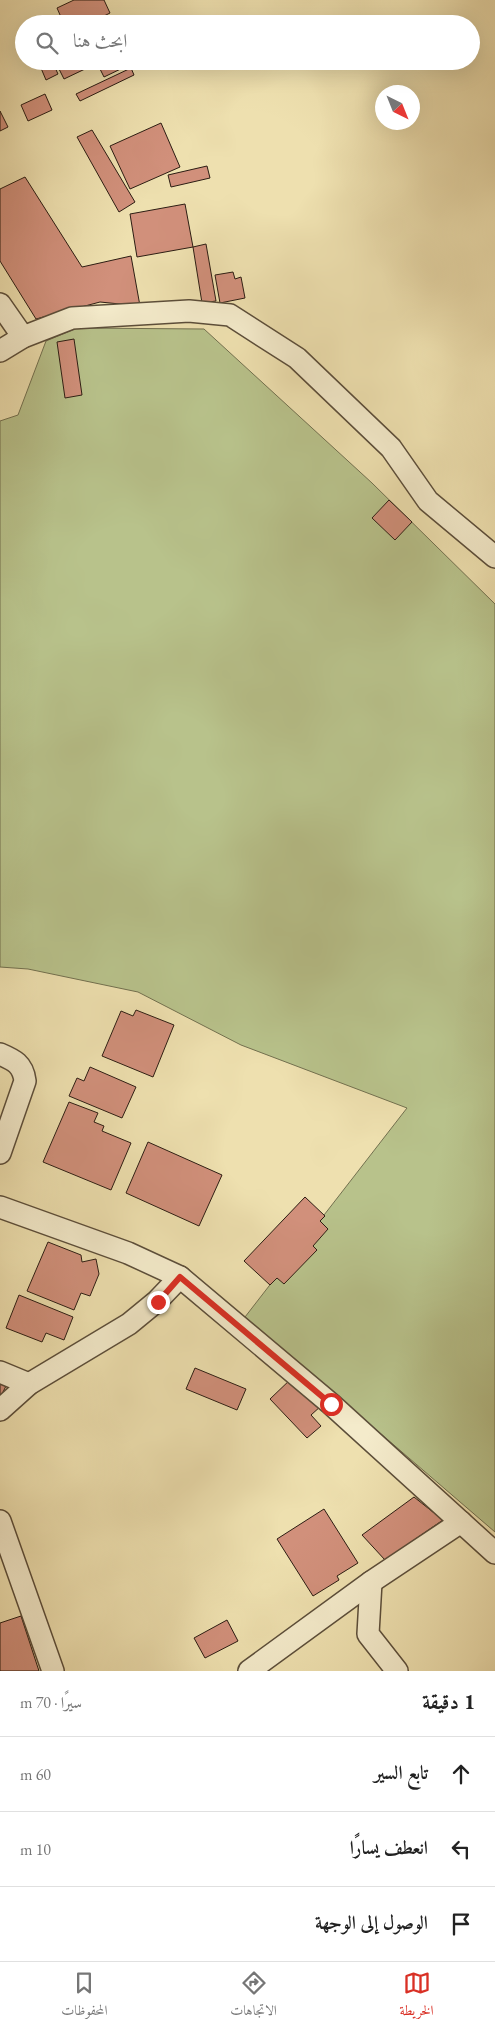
<!DOCTYPE html>
<html lang="ar">
<meta charset="utf-8">
<style>
body{margin:0;font-family:"EB Garamond",Amiri,serif;background:#f2f2f2;color:#222;direction:rtl}
.compass{position:absolute;left:375px;top:85px;width:45px;height:45px;border-radius:50%;background:#fff;box-shadow:0 5px 20px #0002;rotate:137deg}
.stop{position:absolute;width:15px;height:15px;margin:-11px;border:4px solid #d93025;border-radius:50%;background:#fff}
.stop.end{background:#d93025;border-color:#fff;box-shadow:0 1px 5px #0008}
.list{margin:0;padding:0;list-style:none}
h2{display:flex;justify-content:space-between;align-items:center;height:65px;margin:0;padding:0 20px;font-size:21px}
h2 small{font-size:16px;font-weight:400;color:#767676}
.list li{display:grid;grid-template-columns:32px 1fr auto;gap:15px;align-items:center;box-sizing:border-box;height:75px;padding:0 20px;border-top:1px solid #e0e0e0}
.list b{display:block;font-size:19px;white-space:nowrap}
.list em{font-size:16px;font-style:normal;color:#767676}
.icon{flex:none;width:28px;height:28px;fill:none;stroke:currentColor;stroke-width:2;stroke-linecap:round;stroke-linejoin:round}
.map{position:relative;flex:none;width:495px;height:1671px;overflow:hidden;direction:ltr}
.search{position:absolute;background:#fff;box-shadow:0 5px 20px #0002;left:15px;right:15px;top:15px;height:55px;display:flex;align-items:center;gap:12px;box-sizing:border-box;padding:0 18px;border-radius:28px;color:#767676;font-size:19px}
.sheet{height:290px;background:#fff}
nav{display:flex;justify-content:space-around;align-items:center;box-sizing:border-box;height:70px;border-top:1px solid #e0e0e0;background:#fff;font-size:14px;color:#767676}
nav a{display:grid;justify-items:center;gap:2px}
nav .on{color:#d93025}
.map>svg:first-child{display:block}
.green{fill:#b8c28b;stroke:#72704f}
.building{fill:#d1907b;stroke:#2c1d13}
.lines{fill:none;stroke-linecap:round;stroke-linejoin:round}
.minor-casing{stroke:#5c4e3a;stroke-width:24}
.minor{stroke:#f4ebcb;stroke-width:21}
.route{stroke:#d93025;stroke-width:6}
</style>
<div class="map">
<svg width="495" height="1671" viewBox="0 0 495 1671">
<rect width="100%" height="100%" fill="#eee0af"/>
<filter id="stains"><feTurbulence type="fractalNoise" baseFrequency=".004" numOctaves="4"/><feColorMatrix values="0 0 0 0 .2 0 0 0 0 .09 0 0 0 0 .02 0 0 0 .5 -.17"/></filter>
<radialGradient id="worn" r=".72"><stop offset=".6" stop-color="#630" stop-opacity="0"/><stop offset="1" stop-color="#630" stop-opacity=".3"/></radialGradient>
<polygon class="green" points="77,328 204,329 372,483 495,604 495,1532 245,1317 407,1108 241,1045 138,992 28,969 0,967 0,421 18,415 46,341"/>
<g class="building">
<polygon points="74,0 104,0 110,13 88,24 64,24 57,8"/>
<polygon points="38,61 52,61 58,74 46,80"/>
<polygon points="55,61 82,61 85,69 64,79"/>
<polygon points="96,61 130,61 131,64 104,77"/>
<polygon points="131,68 134,75 80,101 76,94"/>
<polygon points="45,94 52,110 28,121 21,105"/>
<polygon points="0,111 8,127 0,131"/>
<polygon points="161,123 180,167 130,189 110,146"/>
<polygon points="92,130 135,202 119,212 77,137"/>
<polygon points="207,166 210,178 171,187 168,175"/>
<polygon points="25,177 82,267 131,256 140,306 100,302 36,319 0,261 0,189"/>
<polygon points="185,204 193,247 137,257 130,214"/>
<polygon points="206,244 216,301 202,303 193,247"/>
<polygon points="233,272 235,279 241,277 245,298 220,303 215,275"/>
<polygon points="74,339 82,395 65,398 57,342"/>
<polygon points="389,500 412,522 395,540 372,518"/>
<polygon points="136,1010 174,1025 153,1077 102,1056 121,1011 133,1016"/>
<polygon points="90,1067 136,1087 122,1118 69,1096 77,1078 84,1081"/>
<polygon points="69,1102 98,1113 94,1122 104,1126 102,1131 131,1143 111,1190 43,1162"/>
<polygon points="148,1142 222,1175 199,1226 126,1193"/>
<polygon points="305,1197 325,1216 320,1221 328,1229 313,1246 317,1250 284,1284 277,1278 270,1285 244,1261"/>
<polygon points="48,1242 81,1255 82,1262 96,1259 99,1274 90,1296 81,1293 74,1310 27,1291"/>
<polygon points="19,1295 73,1317 64,1340 46,1333 42,1342 6,1328"/>
<polygon points="195,1368 246,1389 237,1410 186,1389"/>
<polygon points="293,1377 321,1406 311,1415 321,1426 307,1438 270,1399"/>
<polygon points="0,1380 7,1384 0,1398"/>
<polygon points="414,1497 443,1520 385,1560 362,1535"/>
<polygon points="324,1509 358,1563 337,1576 339,1580 313,1596 277,1539"/>
<polygon points="21,1616 39,1671 0,1671 0,1623"/>
<polygon points="227,1620 238,1641 205,1658 194,1638"/>
</g>
<g class="lines">
<defs>
<g id="minor">
<polyline points="0,304 23,337"/>
<polyline points="0,351 23,337 72,318 189,311 230,315 297,358 391,448 428,501 495,557"/>
<path d="M0,1054C14,1060 23,1064 25,1081L0,1153"/>
<polyline points="0,1207 128,1253 180,1277 331,1404 495,1553"/>
<polyline points="0,1372 29,1384"/>
<polyline points="0,1410 29,1384 129,1324 157,1301 180,1277"/>
<polyline points="0,1521 53,1671"/>
<polyline points="371,1582 368,1634 397,1671"/>
<polyline points="249,1671 371,1582 461,1522"/>
</g>
</defs>
<use href="#minor" class="minor-casing"/>
<use href="#minor" class="minor"/>
</g>
<g class="lines">
<polyline class="route" points="158,1302 180,1277 331,1404"/>
</g>
<rect width="100%" height="100%" filter="url(#stains)"/>
<rect width="100%" height="100%" fill="url(#worn)"/>
</svg>
<svg class="compass" viewBox="-18 -18 36 36"><path d="M0-13l5 13h-10z" fill="#e53935"/><path d="M0 13l5-13h-10z" fill="#767676"/></svg>
<div class="stop" style="left:331px;top:1404px"></div>
<div class="stop end" style="left:158px;top:1302px"></div>
<div class="search"><svg class="icon" aria-label="search" viewBox="0 0 24 24"><circle cx="10" cy="10" r="6"/><path d="M15 15l6 6"/></svg>ابحث هنا</div>
</div>
<section class="sheet">
<h2>1 دقيقة<small>سيرًا · 70 m</small></h2>
<ul class="list">
<li><svg class="icon" aria-label="ahead" viewBox="0 0 24 24"><path d="M12 20V5M6 11l6-6 6 6"/></svg><div><b>تابع السير</b></div><em>60 m</em></li>
<li><svg class="icon" aria-label="left" viewBox="0 0 24 24"><path d="M17 20v-9H6M10 6l-5 5 5 5"/></svg><div><b>انعطف يسارًا</b></div><em>10 m</em></li>
<li><svg class="icon" aria-label="arrive" viewBox="0 0 24 24"><path d="M6 21V4h12l-3 4 3 4H6"/></svg><div><b>الوصول إلى الوجهة</b></div></li>
</ul>
</section>
<nav>
<a class="on"><svg class="icon" aria-label="map" viewBox="0 0 24 24"><path d="M3 6l6-2 6 2 6-2v14l-6 2-6-2-6 2zM9 4v14M15 6v14"/></svg>الخريطة</a>
<a><svg class="icon" aria-label="directions" viewBox="0 0 24 24"><path d="M12 3l9 9-9 9-9-9zM9 14v-3h6M13 9l2 2-2 2"/></svg>الاتجاهات</a>
<a><svg class="icon" aria-label="saved" viewBox="0 0 24 24"><path d="M7 4h10v16l-5-4-5 4z"/></svg>المحفوظات</a>
</nav>
